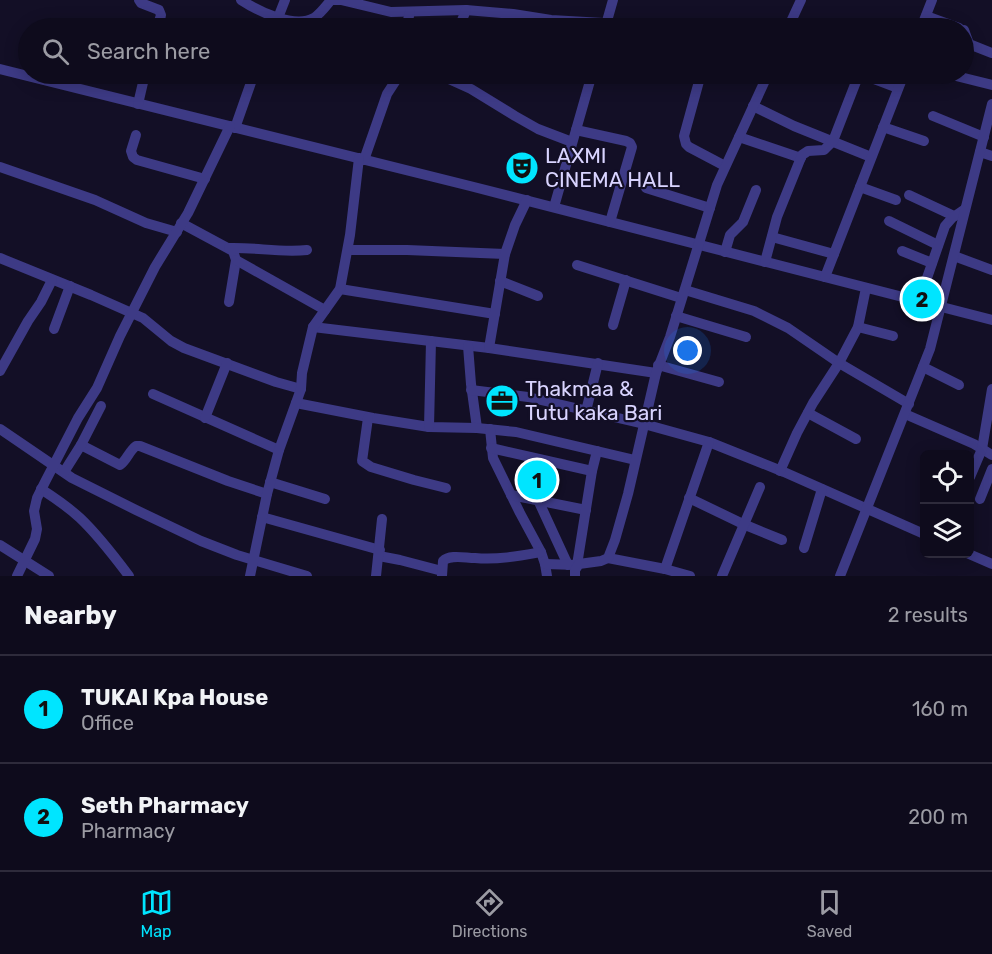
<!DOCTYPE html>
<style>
body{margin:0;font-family:Rubik,sans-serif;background:#171425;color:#f1f3f6}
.controls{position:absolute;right:18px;bottom:18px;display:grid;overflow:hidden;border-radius:9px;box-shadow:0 3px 15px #0003}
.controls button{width:54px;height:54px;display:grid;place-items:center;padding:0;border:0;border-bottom:2px solid #2e2b3b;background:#0e0b1c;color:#f1f3f6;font:30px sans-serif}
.you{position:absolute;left:688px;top:351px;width:21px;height:21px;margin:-15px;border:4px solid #fff;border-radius:50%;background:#1a73e8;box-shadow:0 0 0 9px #1a73e833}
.badge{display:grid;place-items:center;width:39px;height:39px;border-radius:50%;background:#00e5ff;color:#111;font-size:20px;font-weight:700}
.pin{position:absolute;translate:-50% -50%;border:3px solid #fff;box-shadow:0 2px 6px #0006}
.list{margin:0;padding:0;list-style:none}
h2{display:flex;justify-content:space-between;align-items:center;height:78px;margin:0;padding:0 24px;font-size:26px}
h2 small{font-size:20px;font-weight:400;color:#9b9ba3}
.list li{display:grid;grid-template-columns:39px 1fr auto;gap:18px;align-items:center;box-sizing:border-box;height:108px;padding:0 24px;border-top:2px solid #2e2b3b}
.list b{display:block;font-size:22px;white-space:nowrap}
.list p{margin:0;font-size:20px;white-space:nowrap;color:#9b9ba3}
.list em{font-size:20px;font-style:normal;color:#9b9ba3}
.icon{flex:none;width:33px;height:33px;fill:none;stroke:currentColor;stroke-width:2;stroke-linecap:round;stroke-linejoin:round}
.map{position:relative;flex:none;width:992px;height:576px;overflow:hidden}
.search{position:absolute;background:#0e0b1c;box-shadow:0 3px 15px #0003;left:18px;right:18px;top:18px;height:66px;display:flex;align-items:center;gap:15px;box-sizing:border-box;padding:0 21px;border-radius:33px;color:#9b9ba3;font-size:22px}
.sheet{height:294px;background:#0e0b1c}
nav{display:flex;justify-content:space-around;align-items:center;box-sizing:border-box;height:84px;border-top:2px solid #2e2b3b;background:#0e0b1c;font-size:16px;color:#9b9ba3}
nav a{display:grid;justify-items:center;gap:3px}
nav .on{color:#00e5ff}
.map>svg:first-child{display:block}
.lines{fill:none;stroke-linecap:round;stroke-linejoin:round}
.minor{stroke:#3d3a85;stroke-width:10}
.labels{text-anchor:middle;stroke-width:4.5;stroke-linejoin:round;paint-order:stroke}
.poi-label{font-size:21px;fill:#d9d4ff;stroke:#130f26;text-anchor:start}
</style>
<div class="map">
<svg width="992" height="576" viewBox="0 0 992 576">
<rect width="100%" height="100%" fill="#130f26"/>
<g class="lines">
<g class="minor">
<polyline points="139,0 141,3 159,10 161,15 157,28"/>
<path d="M241,0C258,11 294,29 314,18C321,13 326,6 331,0H341L391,12L466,10L513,14L551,20L656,26L676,28"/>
<polyline points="926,16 959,28"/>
<polyline points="159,21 183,28"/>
<polyline points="274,28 285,0"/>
<polyline points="406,28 410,12"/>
<polyline points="459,28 466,10"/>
<polyline points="605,28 613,0"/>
<polyline points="788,28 801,0"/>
<polyline points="921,28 932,0"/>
<polyline points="964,30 969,44 992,53"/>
<polyline points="0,69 470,186 992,320"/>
<polyline points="701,74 684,136 686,144 689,147 725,166"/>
<polyline points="861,74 898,88"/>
<polyline points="948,74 992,85"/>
<polyline points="440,75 471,89 515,116 538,129 572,142"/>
<polyline points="138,104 145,74"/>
<polyline points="753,106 794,126 871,157"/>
<polyline points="933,116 984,137"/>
<polyline points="883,127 924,141"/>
<polyline points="235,128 254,74"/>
<polyline points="576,130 626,141 630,143 632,147 610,222"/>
<polyline points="136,135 131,151 133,157 137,160 205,179"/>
<polyline points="739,137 801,158"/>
<polyline points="980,152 992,156"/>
<polyline points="364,160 387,94 400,74"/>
<polyline points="0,167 95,200 146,223 177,232"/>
<polyline points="860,187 896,200"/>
<polyline points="646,188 710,208"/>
<polyline points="909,195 954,216"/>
<polyline points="554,207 592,74"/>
<polyline points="889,221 938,245"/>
<polyline points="181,223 233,251 236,260 229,302"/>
<polyline points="772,237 834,254"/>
<path d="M229,248C255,247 281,253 307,250"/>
<polyline points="348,250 407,250 505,254"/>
<polyline points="902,251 932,263"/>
<polyline points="725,252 730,235 743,222 756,190"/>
<polyline points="954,256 992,270"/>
<polyline points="0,258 91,295 143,318 171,341 184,348 276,382 301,389"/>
<polyline points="236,260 325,310"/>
<polyline points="765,262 777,217 802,155 808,151 824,150 833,141 859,74"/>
<polyline points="577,265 681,298"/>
<polyline points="825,277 904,74"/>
<polyline points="500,281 538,296"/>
<polyline points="340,289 495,314"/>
<polyline points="685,290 754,311 788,328 839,363 909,404"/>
<polyline points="919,301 945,226 952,218 965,209"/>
<polyline points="676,316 746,337"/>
<polyline points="613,325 626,280"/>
<polyline points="313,327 489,348 656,373"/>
<polyline points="858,327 893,336"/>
<polyline points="54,329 70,286"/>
<polyline points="468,346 471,384 477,428"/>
<polyline points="489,348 505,254 515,225 527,200"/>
<polyline points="658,365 719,382"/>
<polyline points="923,367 959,385"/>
<polyline points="0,371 28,321 41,302 52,280"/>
<polyline points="471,390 528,397 644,424 709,442 784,472 924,534"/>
<polyline points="153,394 279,450"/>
<polyline points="296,403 373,418 429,427 477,428 516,432 635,460"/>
<polyline points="586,411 598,363"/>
<polyline points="808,413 856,439"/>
<polyline points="905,414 974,444 992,455"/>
<polyline points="205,418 227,363"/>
<polyline points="368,418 362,461 371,467 414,480 446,488"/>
<polyline points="429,427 431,341"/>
<polyline points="0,429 72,478 136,510 201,541 237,555 307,576"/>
<polyline points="490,429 493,458 520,513 541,552 545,564 547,576"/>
<path d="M81,445L120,465C127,460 129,451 136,446H140L228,481L267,494"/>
<polyline points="491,448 592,471"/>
<polyline points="780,471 797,433 813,403 839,363 858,327 866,288"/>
<polyline points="64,472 81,445 101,406"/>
<polyline points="970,477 982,449 992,389"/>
<polyline points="270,482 325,499"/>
<path d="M41,489C55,498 68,507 80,518C98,535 114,556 129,576"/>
<polyline points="511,495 586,510"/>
<polyline points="689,498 743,524 782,540"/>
<polyline points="980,499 992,469"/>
<polyline points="538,500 568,565"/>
<polyline points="262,517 380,550"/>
<polyline points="0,545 49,576"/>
<polyline points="804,548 822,489"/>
<polyline points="969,554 992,564"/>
<polyline points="379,556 400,560 442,571"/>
<polyline points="608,558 665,569 690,576"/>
<polyline points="545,564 577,565 592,471 597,451"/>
<polyline points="665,569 709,442"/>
<polyline points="17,576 35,539 37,529 34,511 37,498 45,482 78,418 97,388 120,336 155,267 188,213 230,126"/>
<polyline points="250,576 267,494 279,450 301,389 302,373 313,327 340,289 350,235 359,158"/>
<polyline points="376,576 382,519"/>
<path d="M442,576L443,561C450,554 465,558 475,558C498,560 519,556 541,552"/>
<polyline points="575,576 575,570 579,564 601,561 608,558 615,540 628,494 656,373 670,337 717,185 768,74"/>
<polyline points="722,576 760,487"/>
<polyline points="840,576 930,349 992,104"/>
</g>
</g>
<defs>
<symbol id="theatre-disc" viewBox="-11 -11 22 22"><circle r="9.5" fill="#00e5ff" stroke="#130f26"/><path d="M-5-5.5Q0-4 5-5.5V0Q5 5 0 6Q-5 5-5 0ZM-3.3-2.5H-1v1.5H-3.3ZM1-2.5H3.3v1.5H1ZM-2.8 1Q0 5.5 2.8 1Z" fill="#111"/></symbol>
<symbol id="office-disc" viewBox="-11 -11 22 22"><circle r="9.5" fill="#00e5ff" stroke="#130f26"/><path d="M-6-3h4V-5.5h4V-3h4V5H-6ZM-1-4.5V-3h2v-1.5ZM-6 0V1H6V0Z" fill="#111"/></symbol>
</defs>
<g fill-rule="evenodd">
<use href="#theatre-disc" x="503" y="149" width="38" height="38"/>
<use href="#office-disc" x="483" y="382" width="38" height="38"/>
</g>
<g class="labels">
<g class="poi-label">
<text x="545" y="163">LAXMI<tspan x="545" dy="24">CINEMA HALL</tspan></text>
<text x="525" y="396">Thakmaa &amp;<tspan x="525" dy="24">Tutu kaka Bari</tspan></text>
</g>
</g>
</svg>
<div class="controls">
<button><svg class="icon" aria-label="locate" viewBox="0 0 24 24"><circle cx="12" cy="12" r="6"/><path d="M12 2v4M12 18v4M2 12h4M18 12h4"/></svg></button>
<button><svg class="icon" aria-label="layers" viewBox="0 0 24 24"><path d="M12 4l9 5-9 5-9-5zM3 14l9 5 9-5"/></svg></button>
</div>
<div class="you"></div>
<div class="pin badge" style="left:537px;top:480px">1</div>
<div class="pin badge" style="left:922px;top:299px">2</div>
<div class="search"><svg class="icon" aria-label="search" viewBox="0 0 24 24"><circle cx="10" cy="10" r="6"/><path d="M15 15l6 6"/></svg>Search here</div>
</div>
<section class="sheet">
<h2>Nearby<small>2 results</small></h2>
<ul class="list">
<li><span class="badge">1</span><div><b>TUKAI Kpa House</b><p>Office</p></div><em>160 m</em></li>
<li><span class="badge">2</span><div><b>Seth Pharmacy</b><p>Pharmacy</p></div><em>200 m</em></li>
</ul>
</section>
<nav>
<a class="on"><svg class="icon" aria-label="map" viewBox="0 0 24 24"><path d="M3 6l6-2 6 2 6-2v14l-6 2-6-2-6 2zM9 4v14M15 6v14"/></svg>Map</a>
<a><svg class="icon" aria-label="directions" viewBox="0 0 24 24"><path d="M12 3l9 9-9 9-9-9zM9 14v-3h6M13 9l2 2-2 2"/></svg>Directions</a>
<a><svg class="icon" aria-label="saved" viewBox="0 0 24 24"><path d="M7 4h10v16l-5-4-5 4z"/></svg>Saved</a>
</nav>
